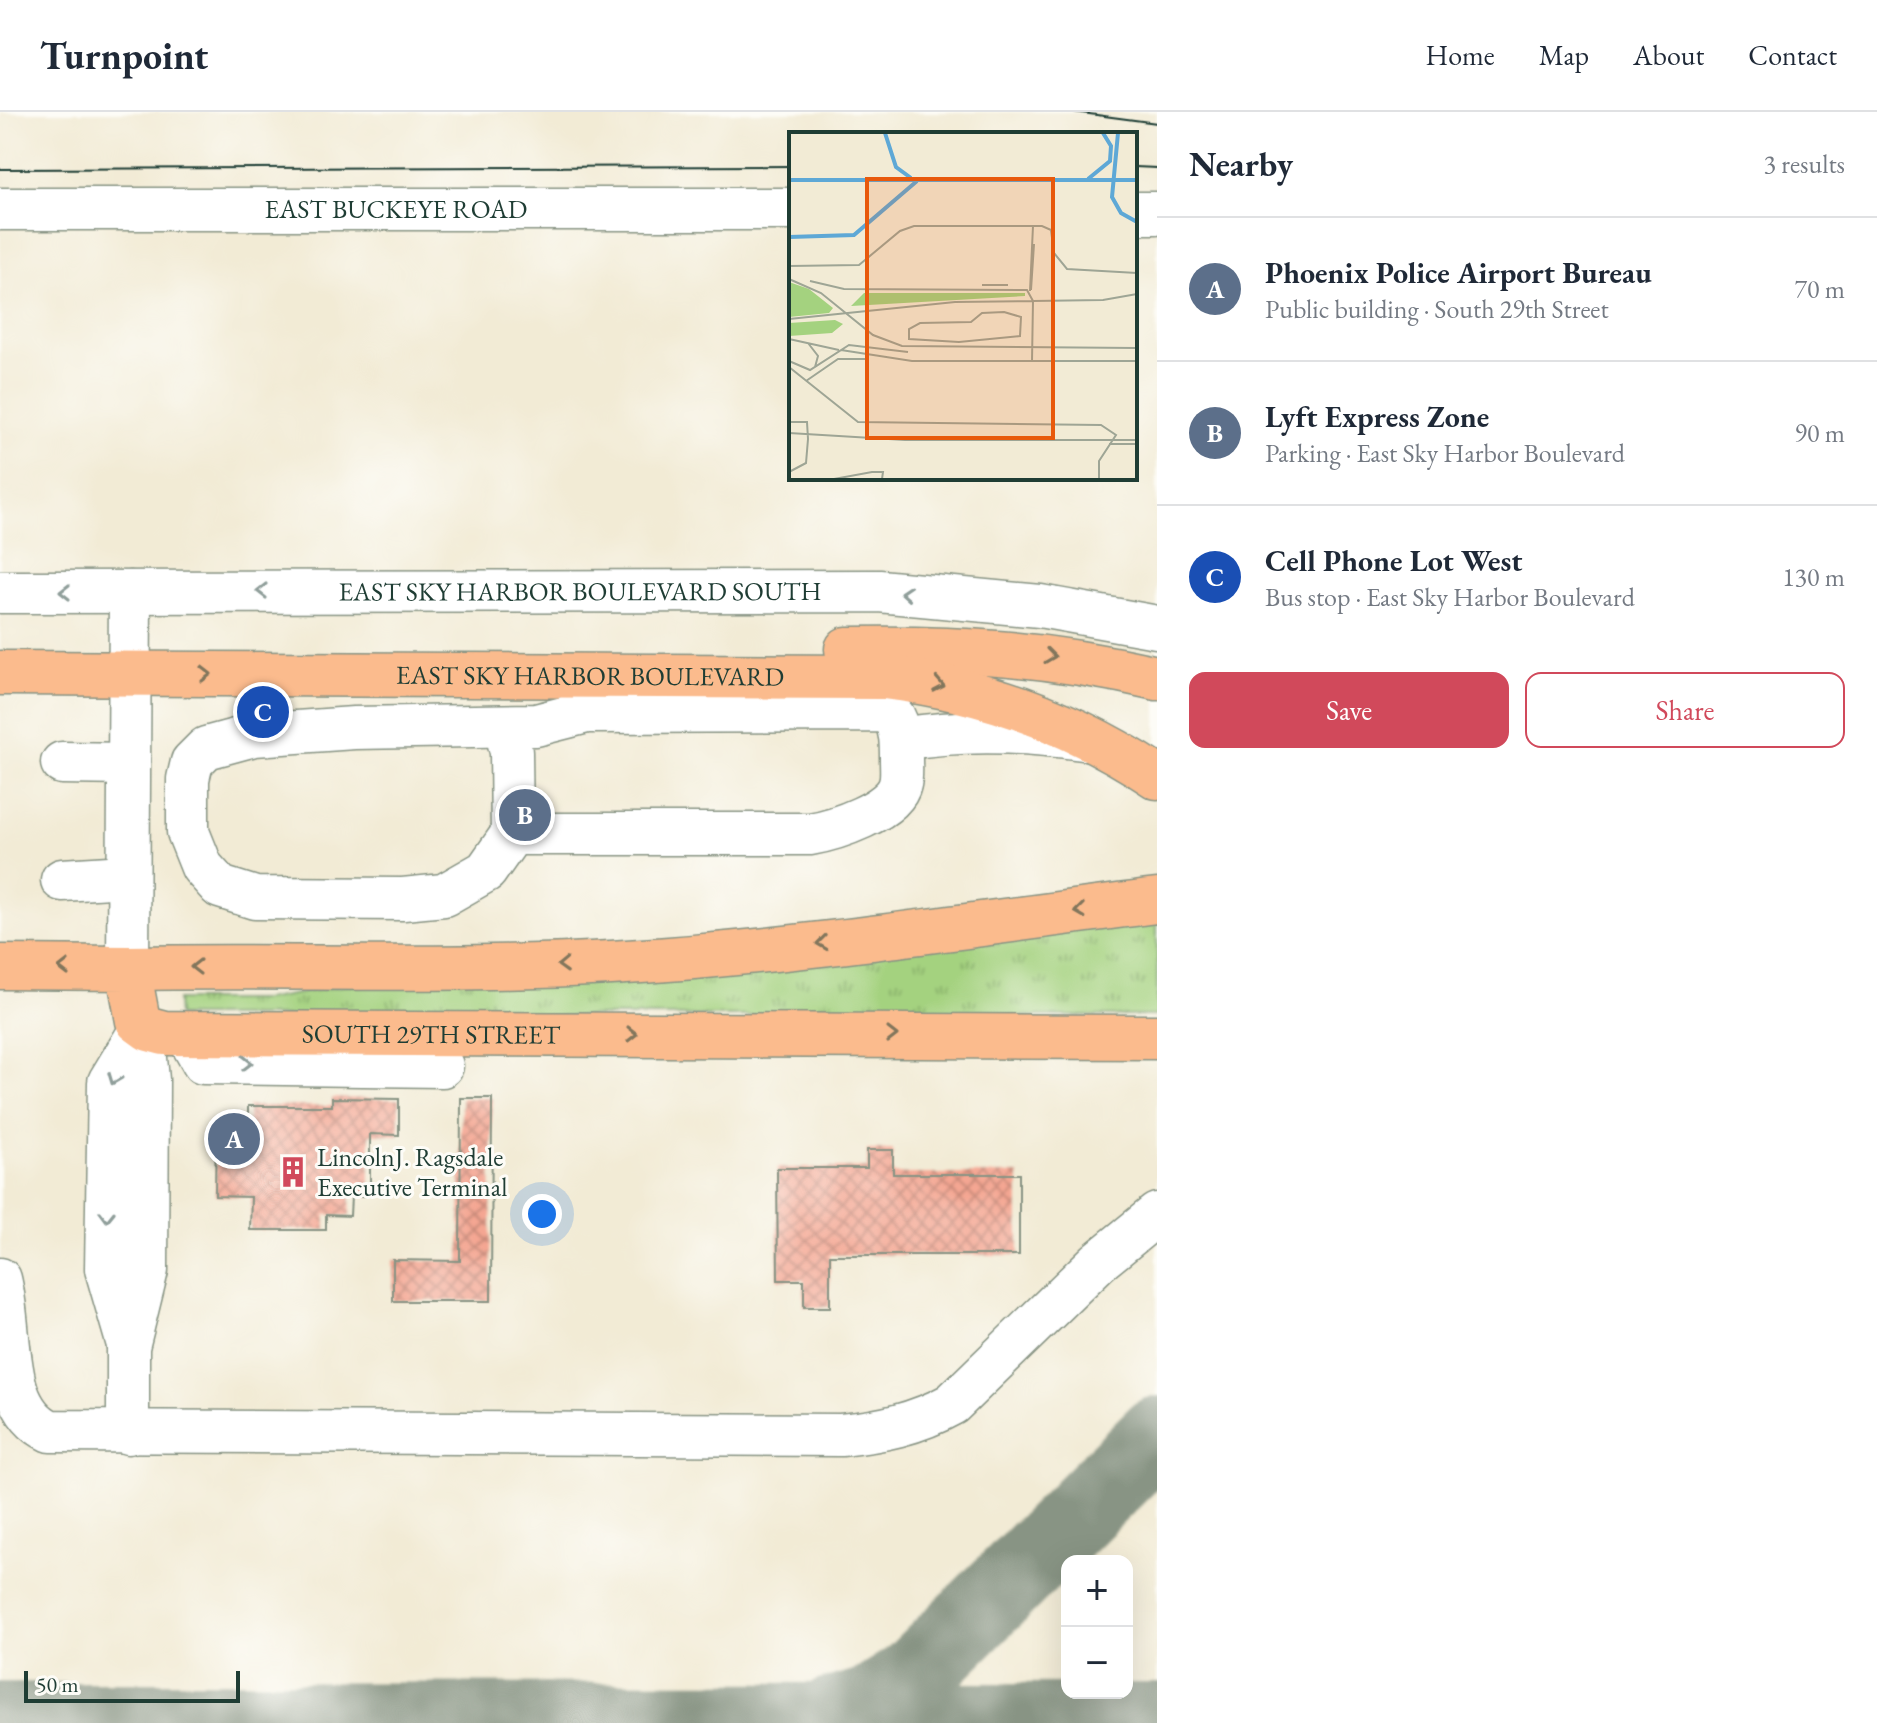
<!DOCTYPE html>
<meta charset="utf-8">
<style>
body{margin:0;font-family:"EB Garamond",serif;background:#f6f6f7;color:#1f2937}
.controls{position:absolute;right:24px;bottom:24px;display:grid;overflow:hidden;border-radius:16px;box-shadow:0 8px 32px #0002}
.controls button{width:72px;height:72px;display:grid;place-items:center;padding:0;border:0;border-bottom:2px solid #e0e1e3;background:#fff;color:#1f2937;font:40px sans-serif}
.scale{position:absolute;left:24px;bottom:20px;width:216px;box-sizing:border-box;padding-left:8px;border:4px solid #1f3d34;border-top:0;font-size:22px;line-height:28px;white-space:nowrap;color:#1f3d34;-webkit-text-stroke:6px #fdfcf7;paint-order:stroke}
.you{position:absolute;left:542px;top:1102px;width:28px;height:28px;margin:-20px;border:6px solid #fff;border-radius:50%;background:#1a73e8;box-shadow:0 0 0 12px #1a73e833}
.badge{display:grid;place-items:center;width:52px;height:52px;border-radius:50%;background:#d1495b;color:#fff;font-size:26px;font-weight:700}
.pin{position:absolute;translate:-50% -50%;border:4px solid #fff;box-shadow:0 2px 8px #0006}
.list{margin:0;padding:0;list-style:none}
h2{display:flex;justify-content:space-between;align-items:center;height:104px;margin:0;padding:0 32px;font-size:34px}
h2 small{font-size:26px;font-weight:400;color:#747a83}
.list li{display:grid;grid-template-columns:52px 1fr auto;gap:24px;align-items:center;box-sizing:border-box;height:144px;padding:0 32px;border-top:2px solid #e0e1e3}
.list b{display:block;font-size:30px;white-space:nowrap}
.list p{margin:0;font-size:26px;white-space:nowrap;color:#747a83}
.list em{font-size:26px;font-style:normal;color:#747a83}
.actions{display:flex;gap:16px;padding:24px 32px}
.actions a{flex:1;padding:18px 0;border:2px solid #d1495b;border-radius:16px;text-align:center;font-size:28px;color:#d1495b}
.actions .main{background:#d1495b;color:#fff}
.map{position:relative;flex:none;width:1157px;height:1611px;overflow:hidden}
header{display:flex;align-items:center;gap:48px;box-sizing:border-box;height:112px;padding:0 40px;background:#fff;border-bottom:2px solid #e0e1e3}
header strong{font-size:38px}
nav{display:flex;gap:44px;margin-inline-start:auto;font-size:28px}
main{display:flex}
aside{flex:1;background:#fff}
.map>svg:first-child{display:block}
.grass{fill:url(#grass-tufts);stroke:#62885a;stroke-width:2}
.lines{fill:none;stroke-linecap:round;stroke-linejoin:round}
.taxiway{stroke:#889484;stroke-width:78}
.building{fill:url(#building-cross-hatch)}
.minor-casing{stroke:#889484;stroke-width:45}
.major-casing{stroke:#889484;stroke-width:47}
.highway-casing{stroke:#889484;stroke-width:47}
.minor{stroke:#fff;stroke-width:42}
.major{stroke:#fbbb8d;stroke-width:44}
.highway{stroke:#fbbb8d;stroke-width:44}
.tram{stroke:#1f3d34;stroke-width:2}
.oneway{stroke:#8f9e9a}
.oneway2{stroke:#82765c}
.labels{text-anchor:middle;stroke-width:6;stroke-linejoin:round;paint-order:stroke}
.street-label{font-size:26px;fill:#1f3d34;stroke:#fdfcf7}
.poi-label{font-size:26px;fill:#1f3d34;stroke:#fdfcf7;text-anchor:start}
.inset-river{fill:none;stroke:#5ea8d6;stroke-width:4}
.inset-road{fill:none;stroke:#9ea595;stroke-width:2}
.view{fill:#e8590c;fill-opacity:0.15;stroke:#e8590c;stroke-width:4}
.inset-edge{fill:none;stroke:#1f3d34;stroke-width:4}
</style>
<header>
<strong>Turnpoint</strong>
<nav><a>Home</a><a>Map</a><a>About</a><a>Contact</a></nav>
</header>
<main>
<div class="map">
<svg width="1157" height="1611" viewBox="0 0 1157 1611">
<defs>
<pattern id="grass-tufts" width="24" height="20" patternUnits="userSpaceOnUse" patternTransform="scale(2)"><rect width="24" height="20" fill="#a4d27f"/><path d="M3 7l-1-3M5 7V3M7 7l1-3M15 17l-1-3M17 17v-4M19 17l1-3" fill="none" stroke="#85ac69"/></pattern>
<pattern id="building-cross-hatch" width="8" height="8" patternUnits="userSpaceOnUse" patternTransform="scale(2)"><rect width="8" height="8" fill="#f4a692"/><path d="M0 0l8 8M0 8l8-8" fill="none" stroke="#c58878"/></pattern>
</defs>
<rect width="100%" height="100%" fill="#fdfcf7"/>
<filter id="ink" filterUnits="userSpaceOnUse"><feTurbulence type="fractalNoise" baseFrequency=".0125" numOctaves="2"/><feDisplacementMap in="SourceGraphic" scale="16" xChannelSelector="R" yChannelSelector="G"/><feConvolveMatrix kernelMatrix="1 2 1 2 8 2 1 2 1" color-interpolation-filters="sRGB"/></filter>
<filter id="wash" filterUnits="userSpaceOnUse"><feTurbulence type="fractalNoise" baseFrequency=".006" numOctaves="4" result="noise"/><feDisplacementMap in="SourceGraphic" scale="32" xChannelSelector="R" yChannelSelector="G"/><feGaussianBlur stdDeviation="1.8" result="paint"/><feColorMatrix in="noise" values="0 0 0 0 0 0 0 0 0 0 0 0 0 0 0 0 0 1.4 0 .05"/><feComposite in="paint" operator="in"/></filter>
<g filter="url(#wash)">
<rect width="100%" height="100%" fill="#f2ebd5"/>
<polygon class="grass" points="1157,810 1157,904 178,904 177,888 264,888 341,874"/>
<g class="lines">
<g class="taxiway">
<polyline points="830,1605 869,1594 910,1568 1157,1323"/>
<polyline points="0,1609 1157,1610"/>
</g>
</g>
<g id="blocks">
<g class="building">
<polygon points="332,986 399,987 399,1023 370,1022 370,1084 351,1084 350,1104 326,1103 326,1118 250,1118 251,1085 215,1084 216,1013 248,1013 248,994 332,994"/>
<polygon points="461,986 492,986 491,1189 393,1189 393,1148 460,1149"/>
<polygon points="867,1038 893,1038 893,1062 1019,1062 1019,1143 830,1143 830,1195 804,1195 804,1168 778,1168 777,1056 867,1056"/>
</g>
</g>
</g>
<g filter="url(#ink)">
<use href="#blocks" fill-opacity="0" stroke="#889484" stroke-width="2"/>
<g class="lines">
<defs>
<g id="minor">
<path id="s1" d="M0,97H791"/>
<polyline points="1135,101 1157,101"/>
<path id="s2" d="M0,480L879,479L1040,494L1157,515"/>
<path d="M881,599L894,605C901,619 901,631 901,647C901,655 902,665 900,672C894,699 834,718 810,722H512L486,759L444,783L403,787L255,786L220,775L202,755L188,720V667L192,650L206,636L254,623L354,616L536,613L587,600Z"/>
<polyline points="505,614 511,640 512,722"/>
<path d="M901,627C960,617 1023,619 1083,627"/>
<polyline points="62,651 128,652"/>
<polyline points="62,768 126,764"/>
<polyline points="128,856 130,480"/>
<polyline points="186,921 203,951 442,954"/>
<path d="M0,1167C14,1223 0,1296 50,1319L841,1323C881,1319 916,1312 952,1292L1098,1150L1157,1102"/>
<polyline points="128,1233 106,1157 109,970 143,914"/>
<polyline points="128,1321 128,1235 147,1158 148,968 143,914"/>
</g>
<g id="major">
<path d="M847,537C959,535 1047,541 1157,566"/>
<path id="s3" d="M0,561L883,565C983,576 1073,609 1157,665"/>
<path id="s4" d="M0,855L128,856L138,909L149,917L164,921L1157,925"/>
</g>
<path id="highway" d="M128,856C289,853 450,860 611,851C794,840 976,812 1157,789"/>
</defs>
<use href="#minor" class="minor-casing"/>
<use href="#major" class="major-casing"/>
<use href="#highway" class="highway-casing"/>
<use href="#minor" class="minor"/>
<use href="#major" class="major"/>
<use href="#highway" class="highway"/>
<g class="tram">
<polyline points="1074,0 1157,11"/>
<polyline points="1135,55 1157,56"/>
<polyline points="0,57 791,54"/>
</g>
</g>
<defs><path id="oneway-chevron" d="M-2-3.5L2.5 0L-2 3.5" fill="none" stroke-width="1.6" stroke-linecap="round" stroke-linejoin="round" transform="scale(2)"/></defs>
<g class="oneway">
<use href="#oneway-chevron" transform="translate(262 479) rotate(180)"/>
<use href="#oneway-chevron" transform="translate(65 480) rotate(180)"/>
<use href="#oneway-chevron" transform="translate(906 481) rotate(-176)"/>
<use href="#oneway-chevron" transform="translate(247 951) rotate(1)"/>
<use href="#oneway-chevron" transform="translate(114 967) rotate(111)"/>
<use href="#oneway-chevron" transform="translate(107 1104) rotate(91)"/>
</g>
<g class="oneway2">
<use href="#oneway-chevron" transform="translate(1050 544) rotate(8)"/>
<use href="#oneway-chevron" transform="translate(206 562)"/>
<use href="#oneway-chevron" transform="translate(939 573) rotate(11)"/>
<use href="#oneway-chevron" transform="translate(1080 799) rotate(173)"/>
<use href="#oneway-chevron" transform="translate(822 831) rotate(173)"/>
<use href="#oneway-chevron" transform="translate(563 853) rotate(178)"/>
<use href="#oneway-chevron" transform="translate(196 855) rotate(-180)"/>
<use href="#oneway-chevron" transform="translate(64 856) rotate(-180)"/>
<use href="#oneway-chevron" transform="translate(632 922)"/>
<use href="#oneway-chevron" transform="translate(892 923)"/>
</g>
</g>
<defs>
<symbol id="building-bare" viewBox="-9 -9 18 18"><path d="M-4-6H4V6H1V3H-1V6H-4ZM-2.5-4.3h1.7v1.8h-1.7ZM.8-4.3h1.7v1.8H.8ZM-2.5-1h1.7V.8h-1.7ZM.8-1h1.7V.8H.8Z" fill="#d1495b" stroke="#fdfcf7" stroke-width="2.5" paint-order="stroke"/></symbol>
</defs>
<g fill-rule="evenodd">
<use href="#building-bare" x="271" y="1038" width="44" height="44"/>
</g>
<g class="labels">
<g class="street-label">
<text dy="9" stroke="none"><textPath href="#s1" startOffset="396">EAST BUCKEYE ROAD</textPath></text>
<text dy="9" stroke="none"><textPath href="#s2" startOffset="580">EAST SKY HARBOR BOULEVARD SOUTH</textPath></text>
<text dy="9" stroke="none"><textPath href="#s3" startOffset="590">EAST SKY HARBOR BOULEVARD</textPath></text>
<text dy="9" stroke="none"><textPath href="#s4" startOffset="478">SOUTH 29TH STREET</textPath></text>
</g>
<g class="poi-label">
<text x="317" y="1054">LincolnJ. Ragsdale<tspan x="317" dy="30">Executive Terminal</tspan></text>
</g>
</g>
<g transform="translate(789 20)">
<rect width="348" height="348" fill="#f2ebd5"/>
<path d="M0,150L20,157L44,176L40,181L0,185ZM75,161H236V164L62,174ZM46,188L54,192L43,201L0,204V191Z" fill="#a4d27f"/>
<path class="inset-river" d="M96,1L107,35L122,46M329,1L323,65L332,81L348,90M299,47L321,29L322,14L314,1M0,48H348M0,105L65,103L128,49"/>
<path class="inset-road" d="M0,134L70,133L111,99L125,94H253L262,98L265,121L278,137L348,141M0,147L32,161L84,203L113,214L348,216M21,149L55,157L238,158L244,169L314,168L348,162M193,153H219M242,158L245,112M241,159L244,94M215,180L232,185L231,204L170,210L120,207V197L131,191L182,190L193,181ZM0,187L166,170L244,169M0,207L50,218M19,211L29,224L26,235M52,218L123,229H348M0,229L21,238L60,213L119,220M243,229L244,169M0,235L69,290L312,293L327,303L310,329V347M17,249L49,227H76M0,290H18L19,307L17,331L0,340M0,301L116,308H348M320,312H348M45,347L83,340H94L93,347"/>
<path class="view" d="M78,47H264V306H78Z"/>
<rect width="348" height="348" class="inset-edge"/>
</g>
</svg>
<div class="controls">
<button>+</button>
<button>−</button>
</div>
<div class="scale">50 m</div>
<div class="you"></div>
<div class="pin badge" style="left:234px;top:1027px;background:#5c6f8a">A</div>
<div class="pin badge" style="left:525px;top:703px;background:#5c6f8a">B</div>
<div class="pin badge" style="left:263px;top:600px;background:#1a4fb4">C</div>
</div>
<aside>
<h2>Nearby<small>3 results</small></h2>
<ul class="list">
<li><span class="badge" style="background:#5c6f8a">A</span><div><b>Phoenix Police Airport Bureau</b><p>Public building · South 29th Street</p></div><em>70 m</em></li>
<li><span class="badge" style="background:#5c6f8a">B</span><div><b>Lyft Express Zone</b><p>Parking · East Sky Harbor Boulevard</p></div><em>90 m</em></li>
<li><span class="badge" style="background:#1a4fb4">C</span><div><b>Cell Phone Lot West</b><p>Bus stop · East Sky Harbor Boulevard</p></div><em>130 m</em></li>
</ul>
<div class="actions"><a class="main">Save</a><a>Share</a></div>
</aside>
</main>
